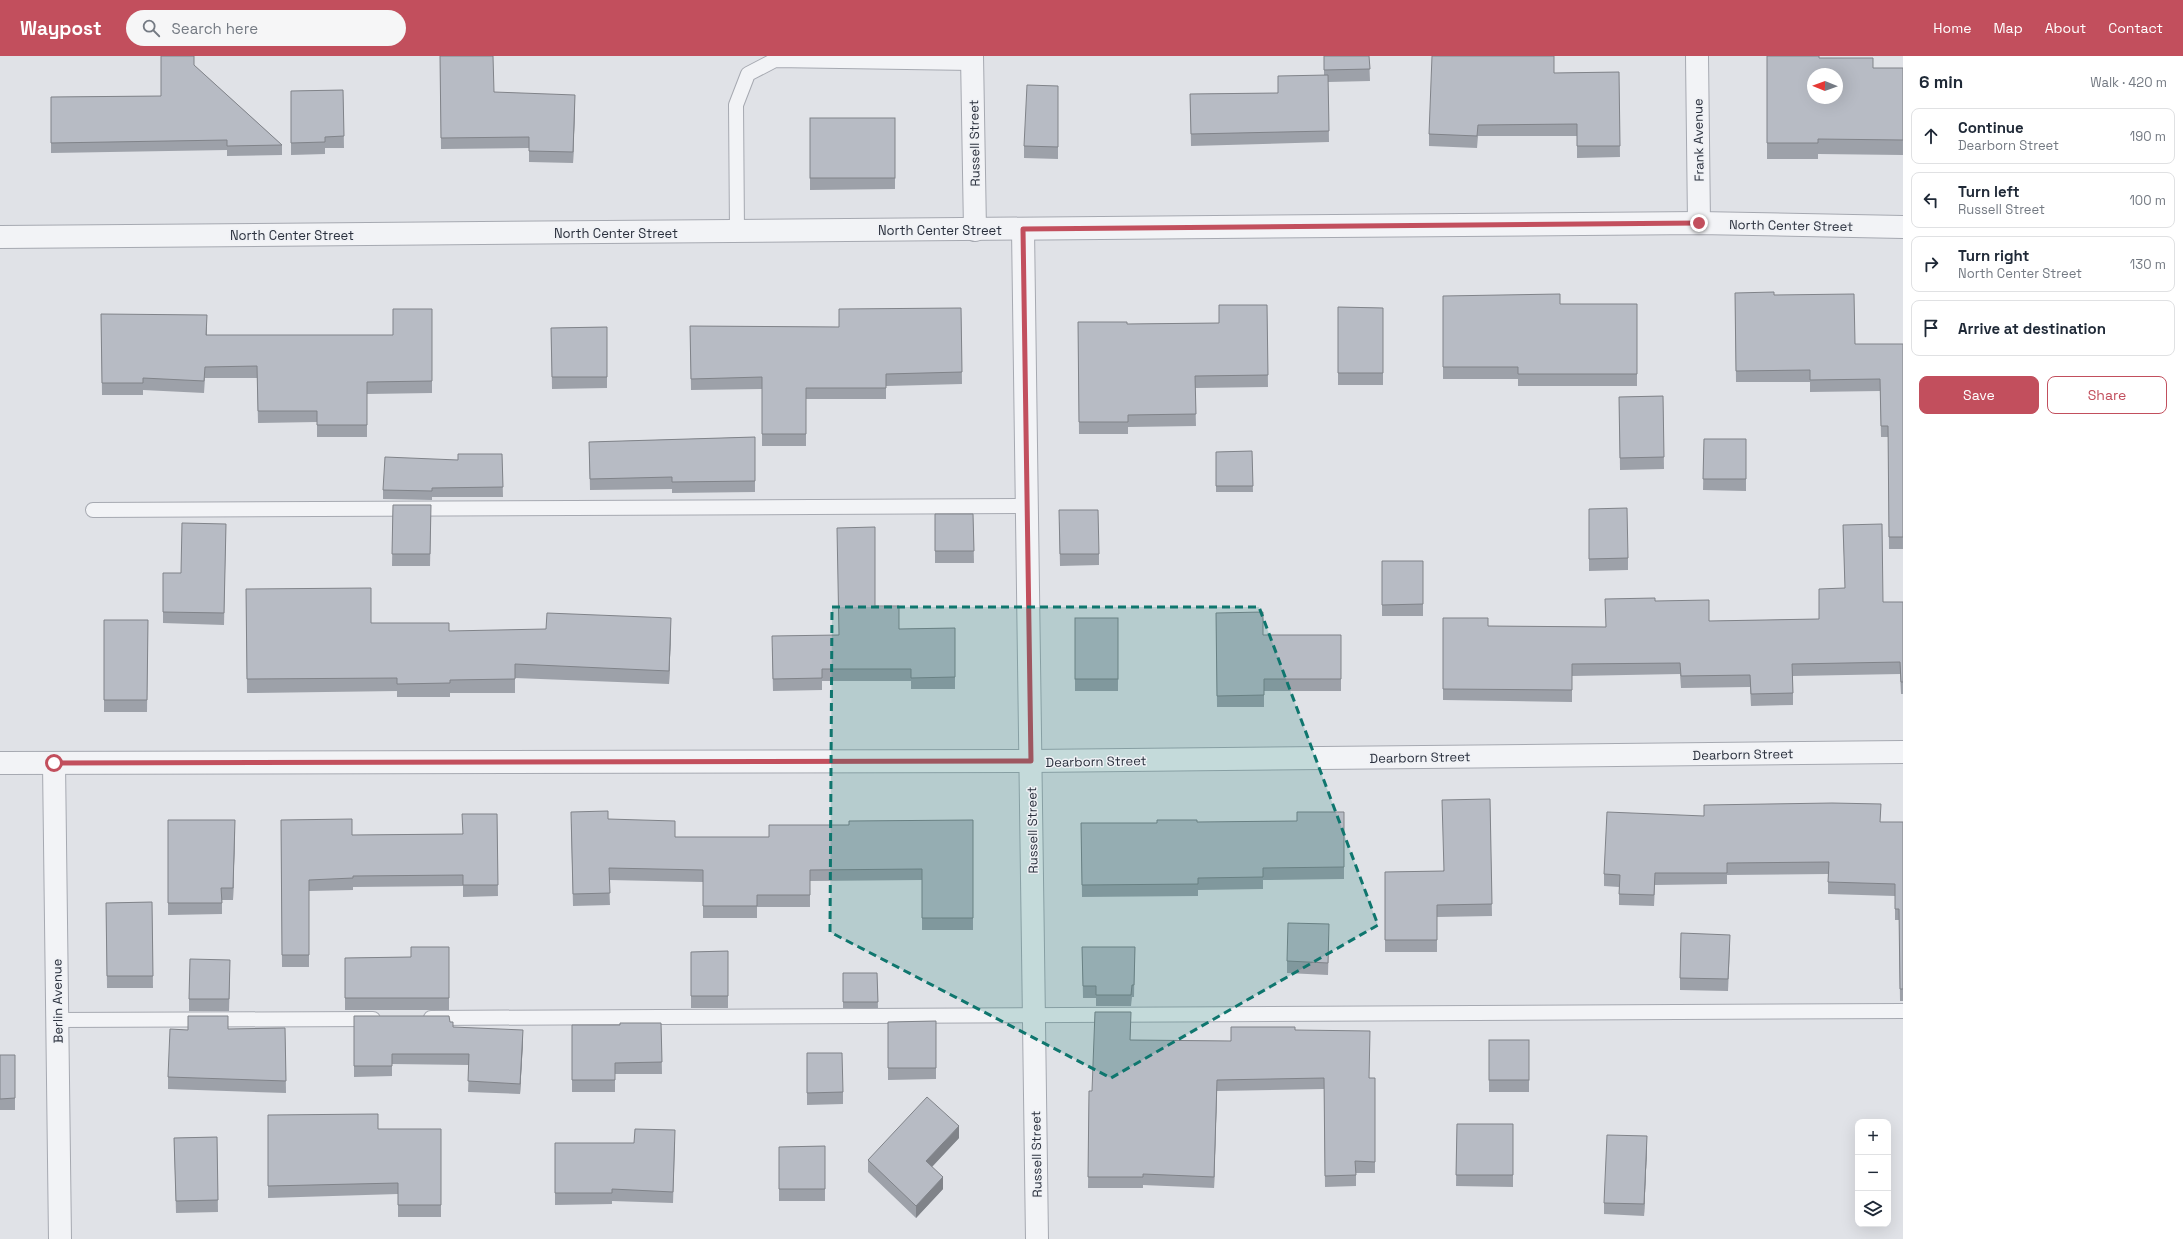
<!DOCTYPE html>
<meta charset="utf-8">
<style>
body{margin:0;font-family:"Space Grotesk",sans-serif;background:#f6f6f7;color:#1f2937}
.controls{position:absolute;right:12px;bottom:12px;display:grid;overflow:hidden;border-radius:8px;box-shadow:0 4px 16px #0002}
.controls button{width:36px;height:36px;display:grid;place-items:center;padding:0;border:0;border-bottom:1px solid #e0e1e3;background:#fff;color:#1f2937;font:20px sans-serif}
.compass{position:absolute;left:1807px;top:12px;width:36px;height:36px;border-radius:50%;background:#fff;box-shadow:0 4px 16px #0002;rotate:271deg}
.stop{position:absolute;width:12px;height:12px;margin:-9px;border:3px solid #c24f5d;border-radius:50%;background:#fff}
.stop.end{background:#c24f5d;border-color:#fff;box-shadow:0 1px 4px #0008}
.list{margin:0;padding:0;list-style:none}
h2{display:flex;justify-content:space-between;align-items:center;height:52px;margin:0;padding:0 16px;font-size:17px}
h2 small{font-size:13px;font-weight:400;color:#747a83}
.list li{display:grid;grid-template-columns:26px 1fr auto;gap:12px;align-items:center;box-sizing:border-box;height:56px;margin:0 8px 8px;padding:0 8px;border:1px solid #e0e1e3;border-radius:8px}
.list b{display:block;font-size:15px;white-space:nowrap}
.list p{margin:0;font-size:13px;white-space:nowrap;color:#747a83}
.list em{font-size:13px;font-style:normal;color:#747a83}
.actions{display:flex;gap:8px;padding:12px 16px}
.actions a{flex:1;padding:9px 0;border:1px solid #c24f5d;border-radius:8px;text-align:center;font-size:14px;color:#c24f5d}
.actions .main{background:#c24f5d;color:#fff}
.icon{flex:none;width:22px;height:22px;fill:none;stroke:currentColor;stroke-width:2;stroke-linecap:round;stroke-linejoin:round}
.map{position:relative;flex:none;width:1903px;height:1183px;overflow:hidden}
header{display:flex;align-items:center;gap:24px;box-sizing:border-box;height:56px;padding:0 20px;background:#c24f5d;color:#fff}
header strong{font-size:19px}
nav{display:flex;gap:22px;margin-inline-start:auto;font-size:14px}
.search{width:280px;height:36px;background:#f6f6f7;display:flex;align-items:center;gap:10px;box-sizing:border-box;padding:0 14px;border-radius:22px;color:#747a83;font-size:15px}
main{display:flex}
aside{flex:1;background:#fff}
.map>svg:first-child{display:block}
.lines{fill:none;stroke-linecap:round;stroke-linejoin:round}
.lane-casing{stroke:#a6a9b1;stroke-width:16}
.street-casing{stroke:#a6a9b1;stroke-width:24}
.lane{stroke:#f2f3f6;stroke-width:14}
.street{stroke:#f2f3f6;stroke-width:22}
.wall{fill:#9da1a9}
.shaded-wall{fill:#808389}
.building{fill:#b7bbc4;stroke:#808389;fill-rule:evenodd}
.route{stroke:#c24f5d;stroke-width:5}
.marked{fill:#0f766e;fill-opacity:0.2;stroke:#0f766e;stroke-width:3;stroke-dasharray:8 5;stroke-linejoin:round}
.labels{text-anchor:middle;stroke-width:3;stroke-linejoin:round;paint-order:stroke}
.street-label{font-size:13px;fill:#2a303d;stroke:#eff1f5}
</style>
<header>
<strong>Waypost</strong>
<div class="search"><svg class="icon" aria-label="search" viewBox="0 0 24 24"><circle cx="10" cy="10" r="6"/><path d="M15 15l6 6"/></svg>Search here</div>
<nav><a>Home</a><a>Map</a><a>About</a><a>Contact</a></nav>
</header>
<main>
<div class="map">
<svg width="1903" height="1183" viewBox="0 0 1903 1183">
<rect width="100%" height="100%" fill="#e0e2e7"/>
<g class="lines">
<defs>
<g id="lane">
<polyline points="737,176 736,49 748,18 775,4 972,7"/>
<polyline points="93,454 1027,450"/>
<polyline points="431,962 1903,955"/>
<polyline points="57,964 373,963"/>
</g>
<g id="street">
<polyline points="972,0 975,174"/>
<polyline points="1697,0 1699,167"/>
<polyline points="1023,173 1037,1183"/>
<polyline points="0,181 1699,167 1903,171"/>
<polyline points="0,707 1031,705 1903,696"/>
<polyline points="54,707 60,1183"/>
</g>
</defs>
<use href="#lane" class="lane-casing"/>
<use href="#street" class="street-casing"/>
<use href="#lane" class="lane"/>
<use href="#street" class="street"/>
</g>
<g class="wall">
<polygon points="440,0 494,36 575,50 573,107 529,106 529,92 441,93"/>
<polygon points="1324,0 1369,0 1370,25 1328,26 1329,86 1191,90 1190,38 1278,37 1324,19"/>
<polygon points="1767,0 1819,2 1873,12 1903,12 1903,99 1818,98 1818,103 1767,103"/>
<polygon points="194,9 282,89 282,99 227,100 227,94 51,97 51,41 161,40"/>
<polygon points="1619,16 1620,101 1577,102 1577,80 1478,80 1477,92 1429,90 1429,78 1554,17"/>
<polygon points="1058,30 1058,103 1024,102 1024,90"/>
<polygon points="343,34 344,92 325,92 325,98 291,99 291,35"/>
<polygon points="810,62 895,62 895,133 810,134"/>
<polygon points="1735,237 1774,239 1855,288 1903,288 1903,493 1889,493 1888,381 1881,381 1880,335 1810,336 1810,326 1736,326"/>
<polygon points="1443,240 1560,248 1637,248 1637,330 1518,330 1518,323 1443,323"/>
<polygon points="1267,249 1268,331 1195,332 1196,370 1128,371 1128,378 1079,378 1078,266 1127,268 1219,267"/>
<polygon points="1338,251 1383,252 1383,329 1338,329"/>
<polygon points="961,252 962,328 886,330 886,343 806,343 806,390 762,390 762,333 691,334 690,270 839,271"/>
<polygon points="432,253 432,337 367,338 367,381 317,381 317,366 258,367 257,322 205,322 204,337 143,334 143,339 102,339 101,258 207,271 207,279 393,279"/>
<polygon points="607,271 607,332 552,333 551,272"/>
<polygon points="1663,340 1664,413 1620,414 1619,341"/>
<polygon points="755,381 755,436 672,437 672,433 590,434 589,386"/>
<polygon points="1704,383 1746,383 1746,435 1703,434"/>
<polygon points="1252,395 1253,436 1216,436 1216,396"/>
<polygon points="502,398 503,441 432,441 432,444 383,443 383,434"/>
<polygon points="393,449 431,461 430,510 392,510"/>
<polygon points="1589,453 1628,502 1628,514 1589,515"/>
<polygon points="935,458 973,458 974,507 935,507"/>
<polygon points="1059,466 1099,498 1099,509 1060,510"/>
<polygon points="226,468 224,569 163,567 163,556 181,517"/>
<polygon points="1843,469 1883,546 1903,546 1903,638 1901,638 1900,618 1793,620 1793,649 1751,650 1750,631 1681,632 1680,618 1572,620 1572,646 1443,644 1443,562 1488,570 1606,571 1655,545 1709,565 1819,563 1845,532"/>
<rect x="1382" y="505" width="41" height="55"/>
<polygon points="246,533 371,567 449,575 671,575 669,628 515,622 515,637 450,637 450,641 397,641 397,635 247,637"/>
<polygon points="875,550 899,573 955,572 955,633 911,633 911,625 822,625 822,634 773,635 772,592 839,579"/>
<polygon points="1216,557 1263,579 1341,579 1341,635 1264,635 1264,651 1217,651"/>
<rect x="1075" y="562" width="43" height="73"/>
<polygon points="104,564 148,564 147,656 104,656"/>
<polygon points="1490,743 1492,860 1437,861 1437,896 1385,896 1385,816 1443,815"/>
<polygon points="1344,756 1344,823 1263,824 1263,833 1198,834 1198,840 1082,841 1081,767 1157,767 1297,765"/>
<polygon points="497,758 498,840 463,841 463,830 353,831 353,834 309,835 309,911 282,911 281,764 352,779 462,778"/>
<polygon points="1704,760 1881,766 1903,766 1903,945 1900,945 1899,864 1895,864 1895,840 1828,838 1828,818 1727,819 1727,828 1655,829 1654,850 1619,849 1619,831 1604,830 1604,818"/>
<polygon points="608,763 675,781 769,781 849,769 973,764 973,874 922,874 922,824 810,825 810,851 757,851 757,862 703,862 703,826 609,824 610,849 573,850 571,768"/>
<polygon points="168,764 235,776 233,844 222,844 222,858 168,859"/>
<polygon points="152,846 153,932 107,932 106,847"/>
<polygon points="1329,880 1328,919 1287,917 1287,905"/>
<polygon points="1730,890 1728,935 1680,934 1680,922"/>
<polygon points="449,891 449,954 345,954 345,902 411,901"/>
<polygon points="1082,891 1135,891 1134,941 1132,941 1131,950 1096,950 1096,942 1083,942"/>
<polygon points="728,895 728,952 691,952 691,896"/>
<polygon points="230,916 229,955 189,955 189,943"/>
<polygon points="843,917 877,917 878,952 843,952"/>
<polygon points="354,960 450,966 453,971 523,985 520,1038 468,1036 469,1009 392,1008 392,1020 354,1021"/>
<polygon points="936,965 936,1023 888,1024 888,966"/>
<polygon points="661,967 662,1018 615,1018 615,1036 572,1036 572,969 620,969"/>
<polygon points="1131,967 1130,984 1231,985 1295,974 1369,1022 1375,1022 1375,1117 1356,1117 1356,1130 1325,1131 1324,1033 1217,1035 1214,1132 1143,1129 1143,1132 1088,1132 1089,1035 1092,1035"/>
<polygon points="285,972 286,1037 168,1033 168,1021 188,974"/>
<rect x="1489" y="984" width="40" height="52"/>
<polygon points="807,997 843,1036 843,1048 807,1049"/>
<rect x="0" y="999" width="15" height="55"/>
<polygon points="268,1059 378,1073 441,1073 441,1161 398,1161 398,1138 268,1142"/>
<polygon points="1457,1068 1513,1068 1513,1131 1456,1130"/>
<polygon points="217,1081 218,1156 176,1157 174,1082"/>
<polygon points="959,1082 932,1111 943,1133 916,1162 868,1116 868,1104"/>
<polygon points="675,1086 673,1147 612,1145 612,1148 555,1149 555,1087 634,1087"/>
<polygon points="825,1090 825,1145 779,1145 779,1091"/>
<polygon points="1647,1092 1644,1160 1604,1158 1604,1147"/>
</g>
<g class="shaded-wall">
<polygon points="575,39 575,50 573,107 573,96"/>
<polygon points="671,562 671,575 669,628 669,615"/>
<polygon points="235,764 235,776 233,844 233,832"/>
<polygon points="523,974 523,985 520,1038 520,1028"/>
<polygon points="1217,1024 1217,1035 1214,1132 1214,1121"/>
<polygon points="959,1070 959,1082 926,1117 926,1105"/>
<polygon points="1647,1080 1647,1092 1644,1160 1644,1148"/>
<polygon points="943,1121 943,1133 916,1162 916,1150"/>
</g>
<g class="building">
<polygon points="161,0 194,0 194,9 282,89 227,90 227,84 51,87 51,41 161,40"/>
<polygon points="440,0 493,0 494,36 575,39 573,96 529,95 529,81 441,82"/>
<polygon points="1324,0 1369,0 1370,13 1324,14"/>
<polygon points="1432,0 1554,0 1554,17 1619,16 1620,90 1577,90 1577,68 1478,69 1477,80 1429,78"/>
<path d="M1767,0H1819V2H1873V12H1903V84L1818,83V87H1767ZM1813,18H1837V42H1813Z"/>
<polygon points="1328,19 1329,75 1191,78 1190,38 1278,37 1278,20"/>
<polygon points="1027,29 1058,30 1058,91 1024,90"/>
<polygon points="343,34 344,80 325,81 325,86 291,87 291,35"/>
<rect x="810" y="62" width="85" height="60"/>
<polygon points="1774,236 1774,239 1854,238 1855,288 1903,288 1903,481 1889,481 1888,370 1881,370 1880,323 1810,324 1810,314 1736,315 1735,237"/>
<polygon points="1560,238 1560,248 1637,248 1637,318 1518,318 1518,311 1443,311 1443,240"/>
<polygon points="1219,249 1267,249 1268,319 1195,320 1196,358 1128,359 1128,366 1079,366 1078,266 1127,266 1127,268 1219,267"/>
<polygon points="1338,251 1383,252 1383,317 1338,317"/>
<polygon points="961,252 962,316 886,318 886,332 806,332 806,378 762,378 762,321 691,323 690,270 839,271 839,253"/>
<polygon points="393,253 432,253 432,325 367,326 367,369 317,369 317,355 258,355 257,310 205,311 204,325 143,322 143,327 102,327 101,258 207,259 206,279 393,279"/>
<polygon points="607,271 607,321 552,321 551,272"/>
<polygon points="1663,340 1664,401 1620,402 1619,341"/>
<polygon points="755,381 755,425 672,426 672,421 590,423 589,386"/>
<polygon points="1704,383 1746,383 1746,423 1703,423"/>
<polygon points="1252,395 1253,430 1216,430 1216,396"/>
<polygon points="458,398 502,398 503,431 432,432 432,435 383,434 385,401 458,404"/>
<polygon points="393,449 431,449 430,498 392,498"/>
<polygon points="1627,452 1628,502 1589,503 1589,453"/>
<polygon points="1059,454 1098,454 1099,498 1060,498"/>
<polygon points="935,458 973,458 974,495 935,495"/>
<polygon points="182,467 226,468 224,557 163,556 163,517 181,517"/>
<polygon points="1882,468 1883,546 1903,546 1903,626 1901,626 1900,606 1792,608 1793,637 1751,638 1750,619 1681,620 1680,607 1572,608 1572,634 1443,633 1443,562 1488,562 1488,570 1606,571 1605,543 1655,542 1655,545 1709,544 1709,565 1819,563 1819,533 1845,532 1843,469"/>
<polygon points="875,471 875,550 899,550 899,573 955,572 955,621 911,622 911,613 822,613 822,622 773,623 772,580 839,579 837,472"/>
<polygon points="1382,505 1423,505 1423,548 1382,549"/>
<polygon points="371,532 371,567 449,567 449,575 546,573 547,557 671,562 669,615 515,608 515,623 450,624 450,627 397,628 397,622 247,623 246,533"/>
<polygon points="1263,556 1263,579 1341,579 1341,623 1264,623 1264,639 1217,640 1216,557"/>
<rect x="1075" y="562" width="43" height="61"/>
<polygon points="104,564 148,564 147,644 104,644"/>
<polygon points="1490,743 1492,848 1437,849 1437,884 1385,884 1385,816 1444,815 1442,744"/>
<polygon points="1832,747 1881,748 1880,766 1903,766 1903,933 1900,933 1899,853 1895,853 1895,828 1828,826 1829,806 1727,807 1727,817 1655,817 1654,839 1619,838 1620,819 1604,818 1607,756 1704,760 1704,749"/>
<polygon points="608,755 608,763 675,765 675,781 769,781 769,769 849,769 849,765 973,764 973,862 922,862 922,813 810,814 810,839 757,839 757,850 703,850 703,814 609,812 610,837 573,838 571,756"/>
<polygon points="1297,756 1344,756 1344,811 1263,812 1263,821 1198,822 1198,828 1082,829 1081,767 1157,767 1157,764 1197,764 1197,766 1297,765"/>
<polygon points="462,758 497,758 498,829 463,829 463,819 353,820 353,822 309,824 309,899 282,899 281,764 352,763 352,779 463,778"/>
<polygon points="168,764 235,764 233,832 221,832 222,847 168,847"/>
<polygon points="152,846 153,920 107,920 106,847"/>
<polygon points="1288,867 1329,868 1328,907 1287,905"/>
<polygon points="1681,877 1730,879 1728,923 1680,922"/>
<polygon points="411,891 449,891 449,942 345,942 345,902 411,901"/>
<polygon points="1082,891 1135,891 1134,929 1132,929 1131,939 1096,939 1096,930 1083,930"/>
<polygon points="728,895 728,940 691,940 691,896"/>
<polygon points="190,903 230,904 229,943 189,943"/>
<polygon points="843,917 877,917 878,946 843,946"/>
<polygon points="1095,956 1131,956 1130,984 1231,985 1231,971 1295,971 1295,974 1370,975 1369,1022 1375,1022 1375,1106 1355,1105 1356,1119 1325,1120 1324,1022 1217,1024 1214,1121 1143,1118 1143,1121 1088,1121 1089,1035 1092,1035"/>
<polygon points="188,960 228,960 228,973 285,972 286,1025 168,1021 170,973 188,974"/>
<polygon points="354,960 449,960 450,966 453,966 453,971 523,974 520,1028 468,1025 469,998 392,998 392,1010 354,1010"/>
<polygon points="936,965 936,1012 888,1012 888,966"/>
<polygon points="620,967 661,967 662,1006 615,1007 615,1024 572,1024 572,969 620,969"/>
<rect x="1489" y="984" width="40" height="40"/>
<polygon points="807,997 842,997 843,1036 807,1037"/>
<polygon points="0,999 15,999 15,1042 0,1043"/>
<polygon points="927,1041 959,1070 926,1105 943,1121 916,1150 868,1104"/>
<polygon points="378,1058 378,1073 441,1073 441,1149 398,1149 398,1127 268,1130 268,1059"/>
<polygon points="1457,1068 1513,1068 1513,1119 1456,1119"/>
<polygon points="635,1073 675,1074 673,1136 612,1133 612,1137 555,1137 555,1087 634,1087"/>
<polygon points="1607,1079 1647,1080 1644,1148 1604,1147"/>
<polygon points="217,1081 218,1144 176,1145 174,1082"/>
<polygon points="825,1090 825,1133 779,1133 779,1091"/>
</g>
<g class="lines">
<polyline class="route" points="54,707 1031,705 1023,173 1699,167"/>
</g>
<path class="marked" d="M832,551H1259L1378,869L1111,1022L830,876Z"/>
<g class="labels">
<g class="street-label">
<text transform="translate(1698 84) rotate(-91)" y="5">Frank Avenue</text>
<text transform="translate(974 87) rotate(-91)" y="5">Russell Street</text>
<text transform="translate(1791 169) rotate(1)" y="5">North Center Street</text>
<text x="940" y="179">North Center Street</text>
<text x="616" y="182">North Center Street</text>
<text x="292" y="184">North Center Street</text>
<text transform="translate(1743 698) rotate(-1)" y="5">Dearborn Street</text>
<text transform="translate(1420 701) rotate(-1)" y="5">Dearborn Street</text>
<text transform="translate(1096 705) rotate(-1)" y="5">Dearborn Street</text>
<text transform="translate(1032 774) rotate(-91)" y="5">Russell Street</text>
<text transform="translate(57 945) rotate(-91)" y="5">Berlin Avenue</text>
<text transform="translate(1036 1098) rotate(-91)" y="5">Russell Street</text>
</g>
</g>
</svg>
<div class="controls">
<button>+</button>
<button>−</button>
<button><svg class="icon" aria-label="layers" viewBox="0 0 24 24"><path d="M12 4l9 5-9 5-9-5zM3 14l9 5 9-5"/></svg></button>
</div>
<svg class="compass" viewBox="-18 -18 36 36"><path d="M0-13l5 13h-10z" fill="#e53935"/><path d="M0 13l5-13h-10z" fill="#747a83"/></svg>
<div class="stop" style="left:54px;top:707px"></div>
<div class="stop end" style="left:1699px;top:167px"></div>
</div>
<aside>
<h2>6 min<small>Walk · 420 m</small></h2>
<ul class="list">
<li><svg class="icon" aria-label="ahead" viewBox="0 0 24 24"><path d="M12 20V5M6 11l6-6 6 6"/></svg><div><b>Continue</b><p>Dearborn Street</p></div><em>190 m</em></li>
<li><svg class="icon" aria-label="left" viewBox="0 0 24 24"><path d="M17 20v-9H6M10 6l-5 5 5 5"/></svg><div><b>Turn left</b><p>Russell Street</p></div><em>100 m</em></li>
<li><svg class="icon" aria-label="right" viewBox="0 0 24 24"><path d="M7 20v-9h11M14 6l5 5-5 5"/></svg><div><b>Turn right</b><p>North Center Street</p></div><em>130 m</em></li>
<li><svg class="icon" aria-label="arrive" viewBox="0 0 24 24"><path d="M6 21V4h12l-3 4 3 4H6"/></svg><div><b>Arrive at destination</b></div></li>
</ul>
<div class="actions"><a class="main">Save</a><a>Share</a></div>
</aside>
</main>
